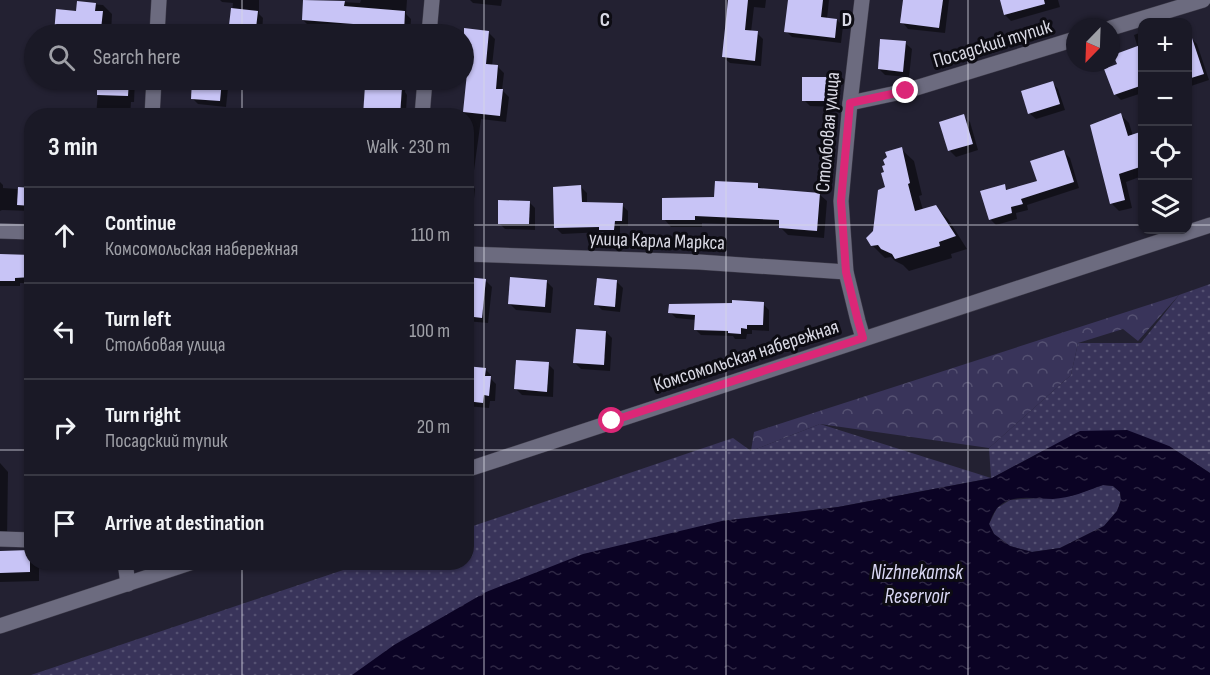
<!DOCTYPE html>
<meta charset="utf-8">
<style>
body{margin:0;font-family:"Sofia Sans Condensed",sans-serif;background:#23222e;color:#f1f3f6}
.controls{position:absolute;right:18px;top:18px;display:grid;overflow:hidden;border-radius:12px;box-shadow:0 2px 4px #0004}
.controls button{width:54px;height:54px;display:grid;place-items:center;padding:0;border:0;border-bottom:2px solid #383843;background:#1a1926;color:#f1f3f6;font:30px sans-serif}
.compass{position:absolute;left:1066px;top:18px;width:54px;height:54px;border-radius:50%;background:#1a1926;box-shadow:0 2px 4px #0004;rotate:203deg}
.stop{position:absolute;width:18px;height:18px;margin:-14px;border:4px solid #db2777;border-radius:50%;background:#fff}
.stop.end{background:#db2777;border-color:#fff;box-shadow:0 2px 6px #0008}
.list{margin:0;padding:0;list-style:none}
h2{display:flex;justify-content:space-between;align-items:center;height:78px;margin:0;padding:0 24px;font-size:26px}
h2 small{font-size:20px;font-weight:400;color:#9fa0a7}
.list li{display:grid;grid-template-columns:39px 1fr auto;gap:18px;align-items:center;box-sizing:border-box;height:96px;padding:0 24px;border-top:2px solid #383843}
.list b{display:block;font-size:22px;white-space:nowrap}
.list p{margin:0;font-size:20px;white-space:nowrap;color:#9fa0a7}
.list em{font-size:20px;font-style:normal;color:#9fa0a7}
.icon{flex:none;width:33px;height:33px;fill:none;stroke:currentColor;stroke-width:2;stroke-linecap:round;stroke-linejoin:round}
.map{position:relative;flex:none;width:1210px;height:675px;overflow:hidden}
.search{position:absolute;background:#1a1926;box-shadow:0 2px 4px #0004;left:24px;top:24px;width:450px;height:66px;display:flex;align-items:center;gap:15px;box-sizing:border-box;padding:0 21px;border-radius:33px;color:#9fa0a7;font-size:22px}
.panel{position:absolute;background:#1a1926;box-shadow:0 2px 4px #0004;left:24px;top:108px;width:450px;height:462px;border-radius:24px}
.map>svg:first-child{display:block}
.grass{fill:url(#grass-dots)}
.forest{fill:url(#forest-crowns)}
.water{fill:url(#water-ripples);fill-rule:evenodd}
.shadow{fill:#0007}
.building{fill:#c8c4f6}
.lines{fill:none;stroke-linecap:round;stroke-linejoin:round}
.minor-casing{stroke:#3e3c4a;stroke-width:16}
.minor{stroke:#6c6b7f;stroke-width:15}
.route{stroke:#db2777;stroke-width:8}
.grid{fill:none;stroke:#d9d9e4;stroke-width:1.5;stroke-opacity:0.55}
.labels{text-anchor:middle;stroke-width:6;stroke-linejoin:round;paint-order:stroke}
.street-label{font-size:20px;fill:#d9d9e4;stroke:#0d0c13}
.water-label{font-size:21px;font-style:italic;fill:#d9d7f4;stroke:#0d0c13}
.grid-label{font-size:20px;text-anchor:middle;font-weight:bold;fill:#d9d9e4;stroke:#0d0c13;stroke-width:6;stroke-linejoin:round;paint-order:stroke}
</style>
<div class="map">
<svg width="1210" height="675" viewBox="0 0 1210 675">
<defs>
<pattern id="grass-dots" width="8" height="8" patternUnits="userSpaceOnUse" patternTransform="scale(1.5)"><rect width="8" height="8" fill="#39345a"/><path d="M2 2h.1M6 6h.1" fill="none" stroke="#555172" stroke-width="1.8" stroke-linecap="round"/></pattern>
<pattern id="forest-crowns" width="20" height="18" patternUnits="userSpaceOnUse" patternTransform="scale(1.5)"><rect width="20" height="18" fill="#39345a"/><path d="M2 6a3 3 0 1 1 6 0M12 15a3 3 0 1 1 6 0" fill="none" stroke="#555172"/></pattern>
<pattern id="water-ripples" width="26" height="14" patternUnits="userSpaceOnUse" patternTransform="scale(1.5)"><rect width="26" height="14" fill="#0b0324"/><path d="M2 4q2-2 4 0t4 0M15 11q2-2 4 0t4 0" fill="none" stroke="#2e2744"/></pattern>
</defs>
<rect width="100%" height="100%" fill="#232132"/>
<g class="grass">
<polygon points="1210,284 1210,473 1169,446 1048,448 992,478 838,507 722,521 356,675 31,675 364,563 466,562 467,528 733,438 751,451 820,424 991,478 989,448 1071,375 1078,343 1141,343 1179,295"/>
<polygon points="1103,485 1113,486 1120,492 1121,500 1117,511 1104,526 1060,548 1032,552 1010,546 994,534 989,524 997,508 1010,500 1071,496"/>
</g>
<polygon class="forest" points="1179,295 1138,341 1123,329 1078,343 1071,375 989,448 820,424 751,451 754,432"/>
<path class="water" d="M1127,430L1169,446L1210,473V675H352L394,645L486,592L583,554L722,521L838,507L992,478L1080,431ZM1103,485L1113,486L1120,492L1121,500L1117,511L1104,526L1060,548L1032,552L1010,546L994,534L989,524C991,519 994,511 998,507C1012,493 1035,499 1053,499C1070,498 1087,491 1103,485Z"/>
<g class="shadow">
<polygon points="220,0 259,0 259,14 263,18 262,33 237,30 231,24 233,3 222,2"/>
<polygon points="305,0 360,3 361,0 407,0 406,14 411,19 410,34 372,34 368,31 309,26 303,20"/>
<polygon points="470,0 502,0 501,6 473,3"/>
<polygon points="735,0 766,0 765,8 754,7 751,32 757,33 763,39 761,66 730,63 723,57"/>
<polygon points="790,0 829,0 827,19 837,20 843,26 841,43 792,37 786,31"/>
<polygon points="905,0 949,0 945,33 908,29 902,22"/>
<polygon points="1001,0 1058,0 1060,7 1011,21 1005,15"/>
<polygon points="78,3 103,5 112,14 111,34 55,34 57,11 78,12"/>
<polygon points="464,30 489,33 495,39 492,66 498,67 504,73 502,90 509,97 506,122 481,119 472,185 475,189 471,227 466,227 466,116 464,116 468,77 464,72 466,46 464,44"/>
<polygon points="1142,32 1142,93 1121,100 1115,94 1119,65 1138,48 1134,35"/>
<polygon points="1191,38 1197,44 1209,80 1188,87 1188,39"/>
<polygon points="905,43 912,49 909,77 885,75 879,69"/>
<polygon points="829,79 836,85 835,107 810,106 804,100"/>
<polygon points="99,80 135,80 134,102 131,102 130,116 96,116"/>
<polygon points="194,80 221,82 228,88 226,107 198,104 192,98"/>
<polygon points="370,80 406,80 405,92 407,95 406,111 371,109"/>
<polygon points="1052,83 1058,89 1065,110 1036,119 1029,113"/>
<polygon points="220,109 236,111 240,116 220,116"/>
<polygon points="1121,115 1129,123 1133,136 1142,132 1142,176 1126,182 1132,208 1119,211 1111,203"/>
<polygon points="963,116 970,122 978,150 956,157 950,151 941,123"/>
<polygon points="901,149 914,161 922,195 919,196 923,210 935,207 948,219 967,249 951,254 952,258 909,271 903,265 895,261 891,257 885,258 872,245 887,188"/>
<polygon points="1064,152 1070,158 1079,188 1027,205 1028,210 1016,213 1017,219 996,225 990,219 1004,186 1009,191 1039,182"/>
<polygon points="0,182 3,185 3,188 32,190 32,211 2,210 0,211"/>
<polygon points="757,184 763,190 819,194 827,201 824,238 788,235 779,226 702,223 702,227 671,227 664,219 716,198"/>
<polygon points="581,187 587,193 587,203 622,205 628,211 628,226 620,226 620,236 606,235 603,232 562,234 556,228"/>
<polygon points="529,202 535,208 535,230 505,229 499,223"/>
<polygon points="0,257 32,257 32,283 20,283 20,286 0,286"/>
<polygon points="466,279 486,281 492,287 488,323 466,321"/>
<polygon points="547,282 553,288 551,313 516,310 510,304"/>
<polygon points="617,282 623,288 620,312 602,310 596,304"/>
<polygon points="763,304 769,310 769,331 752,330 752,334 747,334 746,339 735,339 733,336 701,335 695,329 696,320 676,318 670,312"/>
<polygon points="27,309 32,309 32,336 26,331"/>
<polygon points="606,332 612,338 610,371 581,369 575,363"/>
<polygon points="548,364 554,370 553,397 522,395 516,389"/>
<polygon points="466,368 485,369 491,375 491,379 496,384 495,401 490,401 489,408 466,406"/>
<polygon points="0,463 8,472 7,539 0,546"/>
<polygon points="0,552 29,552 32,554 32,562 39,562 39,581 0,582"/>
</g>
<g class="building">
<polygon points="303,0 345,1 344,6 405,11 404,33 366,30 366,25 302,20"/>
<polygon points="728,0 748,0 745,30 758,31 755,61 722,57"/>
<polygon points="788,0 823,0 821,17 837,19 835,38 784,32"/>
<polygon points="903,0 943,0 939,28 900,23"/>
<polygon points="1000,0 1044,0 1045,4 1004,15"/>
<polygon points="77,1 96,3 95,11 103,11 101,29 95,29 95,34 54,34 56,9 76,11"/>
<polygon points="231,8 258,11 256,28 249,27 249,34 228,34"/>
<polygon points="464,28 489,31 486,64 498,65 496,89 503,89 500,116 463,112 467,73 464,73"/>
<polygon points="1188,32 1190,32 1204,74 1188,79"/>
<polygon points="880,39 906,41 903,72 878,69"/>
<polygon points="1143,44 1143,85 1114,95 1104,69 1117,64 1113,55"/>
<rect x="802" y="77" width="28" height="24"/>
<polygon points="97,80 129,80 128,96 97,95"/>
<polygon points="192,80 222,80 220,101 191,99"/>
<polygon points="1053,81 1060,104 1028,114 1021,91"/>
<polygon points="365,85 402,87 400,116 363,116"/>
<polygon points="1121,113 1128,136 1143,131 1143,166 1119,174 1125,200 1110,204 1090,125"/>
<polygon points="964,114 973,144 948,151 939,122"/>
<polygon points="902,147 910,183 908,184 915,211 936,205 956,236 939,242 940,246 895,259 892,254 881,249 878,245 871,246 866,238 873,231 878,190 885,187 881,173 884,172 882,166 885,165 883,160 887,157 885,152"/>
<polygon points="1064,150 1074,182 1021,199 1023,204 1011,207 1012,213 989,220 980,191 1005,184 1006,190 1037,181 1030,161"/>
<polygon points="715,181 758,183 758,188 820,193 817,231 779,228 779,220 695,216 695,220 662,220 662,198 714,197"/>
<polygon points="581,185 582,202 623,203 622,221 615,221 614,230 599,230 599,227 554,228 553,187"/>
<polygon points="18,187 32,188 32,206 17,205"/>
<polygon points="498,200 530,201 529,224 498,224"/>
<polygon points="0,254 32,255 32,277 15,278 15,281 0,281"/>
<polygon points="466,277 486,279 482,318 466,316"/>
<polygon points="510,277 547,280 545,307 508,304"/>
<polygon points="597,278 617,280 615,307 594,305"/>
<polygon points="732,300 764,302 763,325 747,325 747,329 741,328 741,334 728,333 728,331 694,330 695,315 668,313 669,304 732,303"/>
<polygon points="576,329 606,331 604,365 573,363"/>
<polygon points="516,360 549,362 547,392 514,389"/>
<polygon points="466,366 486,368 485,376 491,376 489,396 484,395 483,403 466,401"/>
<polygon points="30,550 30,572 0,573 0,551"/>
</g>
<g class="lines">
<defs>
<g id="minor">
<polyline points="862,0 850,103 841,201 846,272 858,321 863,338"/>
<polyline points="1111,28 1203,0"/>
<polyline points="157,34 159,0"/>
<polyline points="429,34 432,0"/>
<polyline points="850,103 906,91 1075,39"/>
<polyline points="152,116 154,80"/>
<polyline points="422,116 425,80"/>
<polyline points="0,231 32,232"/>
<polyline points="466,254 699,262 846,272"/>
<polyline points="466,470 1210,225"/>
<polyline points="0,539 32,540"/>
<polyline points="125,562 128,584"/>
<polyline points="0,626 193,562"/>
</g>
</defs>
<use href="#minor" class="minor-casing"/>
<use href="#minor" class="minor"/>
</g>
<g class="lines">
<polyline class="route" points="612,421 863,338 858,321 846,272 841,201 850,103 906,91"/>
</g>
<path class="grid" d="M242,0V34M484,0V675M726,0V675M968,0V675M242,80V116M0,225H32M466,225H1142M1188,225H1210M0,450H32M466,450H1210M242,562V675"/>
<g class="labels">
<g class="street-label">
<text transform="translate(992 43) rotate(-17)" y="7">Посадский тупик</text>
<text transform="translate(827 132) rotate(-85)" y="7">Столбовая улица</text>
<text transform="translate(657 240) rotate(2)" y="7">улица Карла Маркса</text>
<text transform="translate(746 355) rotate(-18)" y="7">Комсомольская набережная</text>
</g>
<g class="water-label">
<text x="917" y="579">Nizhnekamsk<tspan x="917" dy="24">Reservoir</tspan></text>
</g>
</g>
<g class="grid-label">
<text x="605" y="26">C</text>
<text x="847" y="26">D</text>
</g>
</svg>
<div class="controls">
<button>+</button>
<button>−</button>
<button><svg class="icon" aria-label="locate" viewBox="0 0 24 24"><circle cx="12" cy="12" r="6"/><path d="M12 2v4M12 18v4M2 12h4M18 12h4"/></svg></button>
<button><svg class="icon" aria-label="layers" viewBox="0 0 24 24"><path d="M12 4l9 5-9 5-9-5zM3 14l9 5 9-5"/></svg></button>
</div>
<svg class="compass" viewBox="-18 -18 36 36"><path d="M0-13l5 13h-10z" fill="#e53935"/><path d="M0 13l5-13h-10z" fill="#9fa0a7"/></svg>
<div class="stop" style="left:612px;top:421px"></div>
<div class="stop end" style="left:906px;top:91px"></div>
<div class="search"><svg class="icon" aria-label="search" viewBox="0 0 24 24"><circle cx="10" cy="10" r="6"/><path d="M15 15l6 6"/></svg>Search here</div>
<section class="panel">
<h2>3 min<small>Walk · 230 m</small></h2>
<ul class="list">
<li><svg class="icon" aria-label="ahead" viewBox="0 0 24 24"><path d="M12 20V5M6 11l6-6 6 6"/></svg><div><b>Continue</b><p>Комсомольская набережная</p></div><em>110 m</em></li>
<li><svg class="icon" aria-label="left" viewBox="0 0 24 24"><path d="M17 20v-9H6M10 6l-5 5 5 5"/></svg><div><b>Turn left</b><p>Столбовая улица</p></div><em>100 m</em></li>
<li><svg class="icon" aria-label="right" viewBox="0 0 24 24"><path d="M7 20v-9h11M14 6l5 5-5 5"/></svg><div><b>Turn right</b><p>Посадский тупик</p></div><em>20 m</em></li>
<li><svg class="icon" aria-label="arrive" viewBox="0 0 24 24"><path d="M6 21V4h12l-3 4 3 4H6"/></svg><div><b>Arrive at destination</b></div></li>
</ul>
</section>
</div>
